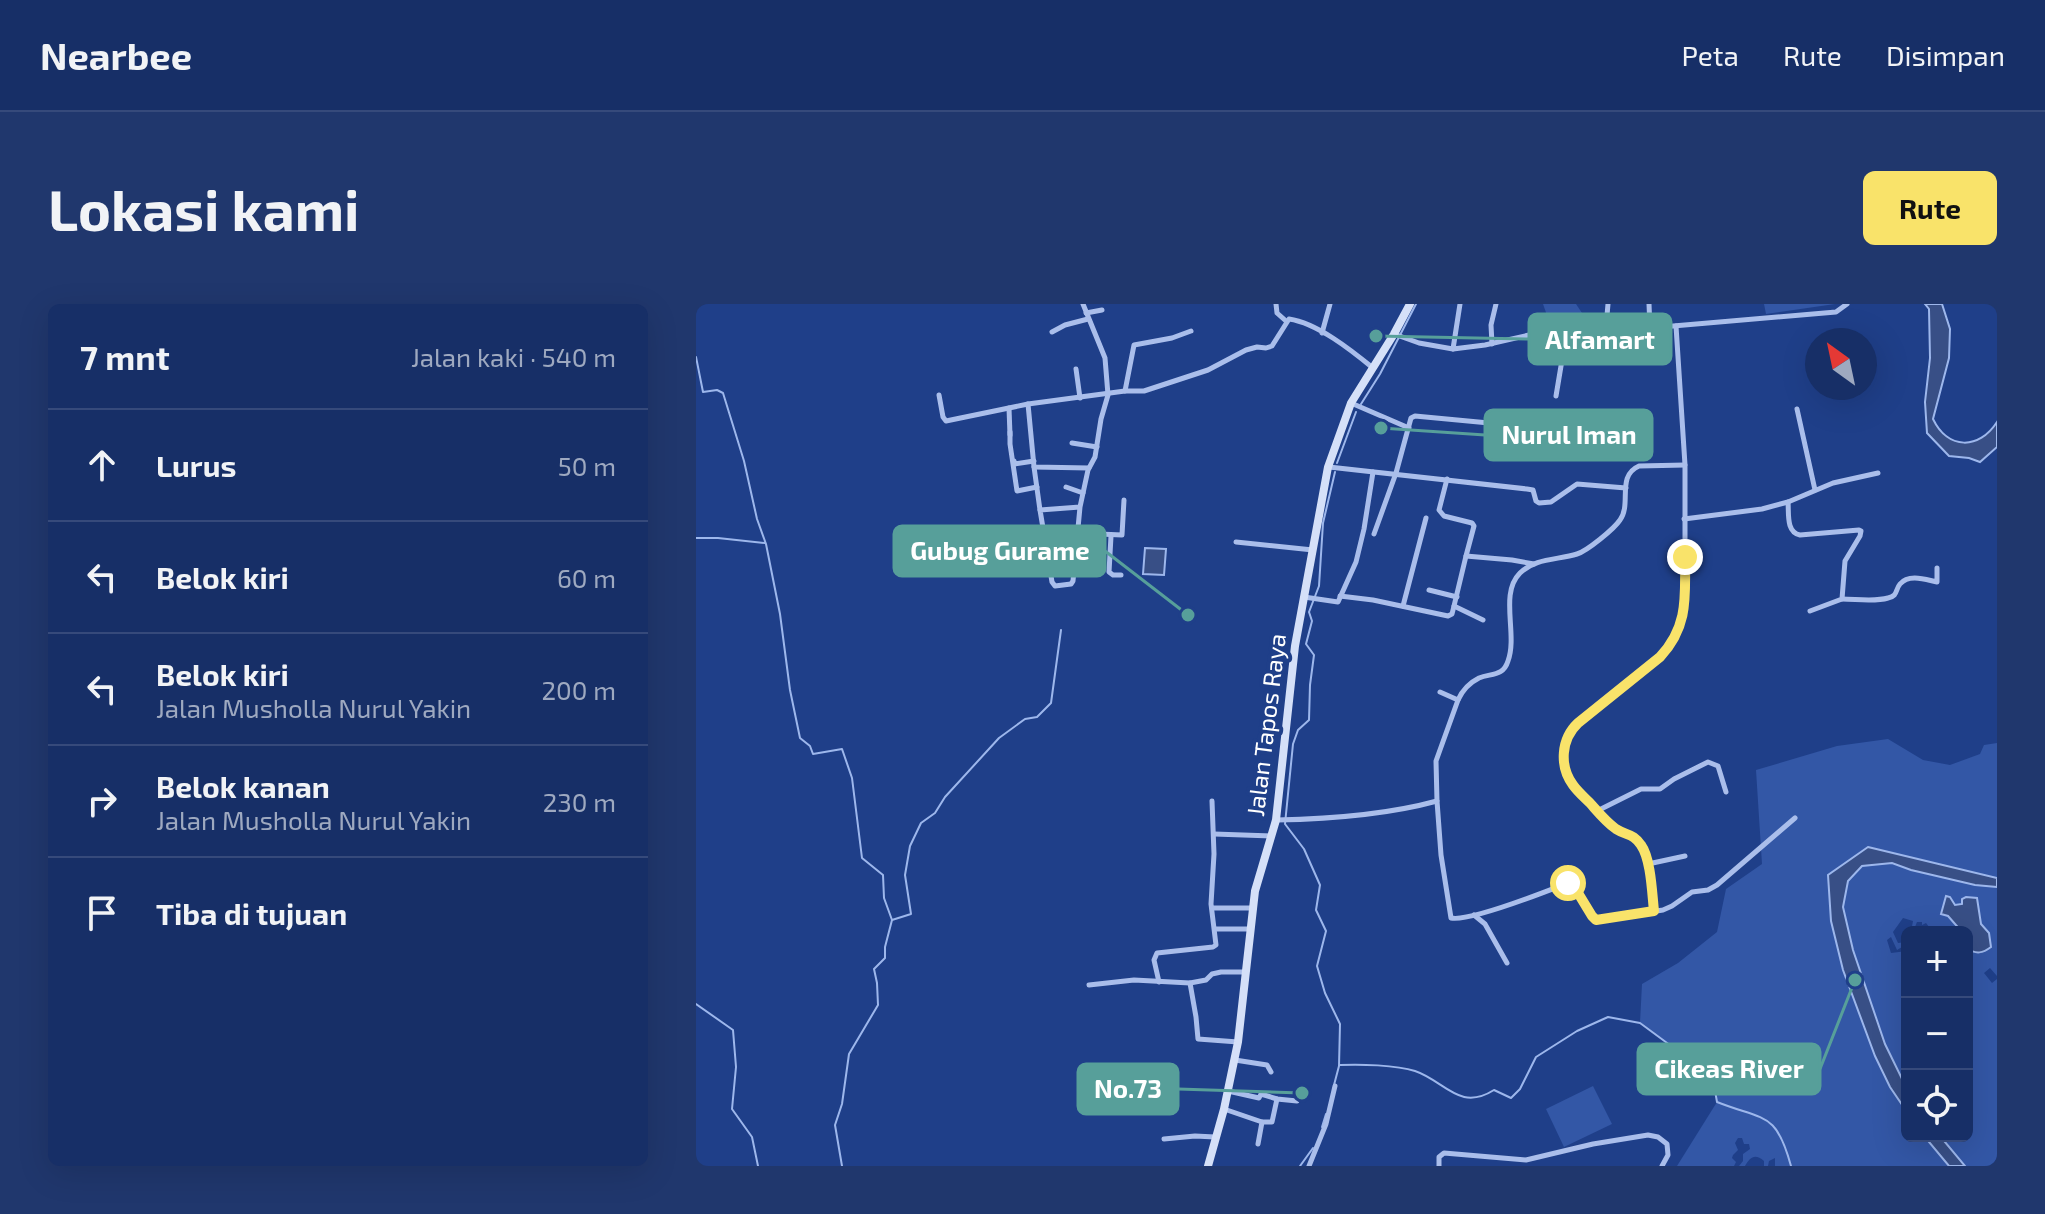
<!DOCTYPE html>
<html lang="id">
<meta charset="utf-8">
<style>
body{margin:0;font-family:"Exo 2",sans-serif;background:#20376d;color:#f1f3f6}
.controls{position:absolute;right:24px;bottom:24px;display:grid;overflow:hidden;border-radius:12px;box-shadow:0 8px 32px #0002}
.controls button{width:72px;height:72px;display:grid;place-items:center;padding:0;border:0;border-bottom:2px solid #364a7b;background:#172f67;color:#f1f3f6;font:40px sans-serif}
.compass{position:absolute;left:1109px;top:24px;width:72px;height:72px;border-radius:50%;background:#172f67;box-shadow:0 8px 32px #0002;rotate:327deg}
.stop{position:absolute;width:24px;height:24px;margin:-18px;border:6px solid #f9e36a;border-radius:50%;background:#fff}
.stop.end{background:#f9e36a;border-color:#fff;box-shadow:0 2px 8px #0008}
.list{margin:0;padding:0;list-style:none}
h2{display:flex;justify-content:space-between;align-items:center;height:104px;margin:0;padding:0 32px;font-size:34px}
h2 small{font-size:26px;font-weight:400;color:#9ea9c0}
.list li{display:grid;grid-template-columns:52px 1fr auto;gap:24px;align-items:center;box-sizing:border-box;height:112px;padding:0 32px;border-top:2px solid #364a7b}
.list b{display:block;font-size:30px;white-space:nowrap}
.list p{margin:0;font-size:26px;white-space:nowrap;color:#9ea9c0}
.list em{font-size:26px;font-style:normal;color:#9ea9c0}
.icon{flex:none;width:44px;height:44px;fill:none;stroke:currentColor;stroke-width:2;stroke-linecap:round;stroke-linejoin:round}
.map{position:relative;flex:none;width:1301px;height:862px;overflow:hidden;border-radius:12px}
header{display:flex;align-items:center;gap:48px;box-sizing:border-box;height:112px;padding:0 40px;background:#172f67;border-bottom:2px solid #364a7b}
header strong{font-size:38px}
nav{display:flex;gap:44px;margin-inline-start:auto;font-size:28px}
.intro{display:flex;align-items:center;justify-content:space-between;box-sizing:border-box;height:192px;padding:0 48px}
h1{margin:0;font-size:56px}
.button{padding:20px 36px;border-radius:12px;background:#f9e36a;color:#111;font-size:28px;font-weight:700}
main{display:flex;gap:48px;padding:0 48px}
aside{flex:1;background:#172f67;border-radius:12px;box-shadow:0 8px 32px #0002}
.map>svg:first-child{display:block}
.green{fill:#3357a6}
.water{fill:#384f86;stroke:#9db7ec;stroke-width:2}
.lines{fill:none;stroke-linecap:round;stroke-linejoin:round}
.stream{stroke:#9db7ec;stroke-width:2}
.street{stroke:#aabeeb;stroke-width:5}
.secondary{stroke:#d5e0f8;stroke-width:8}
.route{stroke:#f9e36a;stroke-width:10}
.labels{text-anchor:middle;stroke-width:8;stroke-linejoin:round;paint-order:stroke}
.street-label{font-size:24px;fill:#fff;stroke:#1f3f89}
.leader{fill:none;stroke:#579f9a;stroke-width:3}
.callout-dot{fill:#579f9a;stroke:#1f3f89;stroke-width:3}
.callout{fill:#579f9a;stroke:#579f9a;stroke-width:3}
.callout-label{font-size:26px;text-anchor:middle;font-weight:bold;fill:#fff}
</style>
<header>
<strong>Nearbee</strong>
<nav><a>Peta</a><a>Rute</a><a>Disimpan</a></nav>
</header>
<div class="intro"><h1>Lokasi kami</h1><a class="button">Rute</a></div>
<main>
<aside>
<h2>7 mnt<small>Jalan kaki · 540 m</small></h2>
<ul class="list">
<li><svg class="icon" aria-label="ahead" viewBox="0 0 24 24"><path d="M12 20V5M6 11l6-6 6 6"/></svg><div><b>Lurus</b></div><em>50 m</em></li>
<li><svg class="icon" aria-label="left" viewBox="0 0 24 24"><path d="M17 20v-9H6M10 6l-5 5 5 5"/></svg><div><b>Belok kiri</b></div><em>60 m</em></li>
<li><svg class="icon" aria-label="left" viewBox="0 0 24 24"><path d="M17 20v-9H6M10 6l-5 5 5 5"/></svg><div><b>Belok kiri</b><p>Jalan Musholla Nurul Yakin</p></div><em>200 m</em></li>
<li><svg class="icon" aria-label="right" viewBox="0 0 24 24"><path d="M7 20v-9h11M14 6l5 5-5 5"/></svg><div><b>Belok kanan</b><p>Jalan Musholla Nurul Yakin</p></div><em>230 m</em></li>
<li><svg class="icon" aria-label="arrive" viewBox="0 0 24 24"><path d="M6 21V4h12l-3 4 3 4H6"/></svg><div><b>Tiba di tujuan</b></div></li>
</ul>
</aside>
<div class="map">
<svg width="1301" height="862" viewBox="0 0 1301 862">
<rect width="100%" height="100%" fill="#1f3f89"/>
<g class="green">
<polygon points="847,0 880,0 890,15 854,20"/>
<polygon points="1068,0 1139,0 1070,10"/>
<path d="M1192,435L1227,456L1254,461L1284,450L1288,441L1301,439V574L1172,543L1133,572L1179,752L1194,783L1211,808V832H1228L1253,862H1079V854L1073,857L1072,862H1068V857C1059,849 1054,853 1049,862H1043L1047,857V850L1054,845L1053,840H1048L1046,834H1042L1039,839L1042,846L1037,851L1036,854L1040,858L1038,862H981L1021,798L1018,782L992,775L988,769L986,750L944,719L946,680L982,659L1021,628L1030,585L1066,560L1060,466L1141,442Z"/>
<path d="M1196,559C1231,569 1265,579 1301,583V672L1294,664L1288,669L1296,679L1301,675V862H1269L1244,832H1271V644L1276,648L1293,629L1285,620L1283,609L1266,600L1258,601L1245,610L1252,612L1266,628H1237L1230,619L1226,621V618H1221L1217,628H1215L1217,617L1207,614L1197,628L1202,639L1211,638V640L1201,646L1195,633L1191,636L1195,649L1211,647V785L1189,740L1157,646L1147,602L1152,577L1166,562Z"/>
<polygon points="897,782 916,820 868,843 850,805"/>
</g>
<g class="water">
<path d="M1229,0H1246L1254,25L1253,54L1237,115C1252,146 1283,146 1301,118V143L1284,158L1273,154L1253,152L1231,129L1229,98L1234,54L1233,5Z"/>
<polygon points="449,244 470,245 468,271 447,270"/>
<polygon points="1172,543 1301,574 1301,583 1279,581 1215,566 1196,559 1166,562 1152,577 1147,603 1157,646 1189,740 1211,785 1211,808 1194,783 1179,752 1147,666 1135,617 1132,571"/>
<path d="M1250,592L1254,593L1259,601L1266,600V595L1270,593L1281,594L1285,620L1293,629L1295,643C1287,649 1280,651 1271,644V628H1266L1252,612L1245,610Z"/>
<polygon points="1228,832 1244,832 1269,862 1253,862"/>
</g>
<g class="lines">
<g class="stream">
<polyline points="0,53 7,88 21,86 27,89 48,157 61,215 70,240 84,310 94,386 104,434 114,442 117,450 146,445 156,474 166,554 187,571 188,594 196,616"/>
<polyline points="665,100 684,70 720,0"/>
<polyline points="641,159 660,108"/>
<polyline points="0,234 22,234 69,239"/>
<polyline points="0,700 37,726 40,763 36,805 56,833 62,862"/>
<path d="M644,761C664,760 700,761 719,767C749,777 763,808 798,786L815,794L824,785L840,753L881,727L912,713L944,719L986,750L988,769L992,775L1018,781L1021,798C1069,817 1080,807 1095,862"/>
<polyline points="638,781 643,762 644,720 629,689 621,662 630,627 620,606 624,581 608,545 589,520 597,440 602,426 613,416 614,381 618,351 610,340 616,317 613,308 623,282 627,219 639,168"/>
<polyline points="626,823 630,810"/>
<polyline points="1,860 2,862"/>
<polyline points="146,862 139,821 146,800 153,750 182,701 181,679 178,665 189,654 189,643 196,616 215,610 209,571 214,542 225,519 239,509 249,493 303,434 329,415 341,413 355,399 365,326"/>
<polyline points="604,862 617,844"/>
</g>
<g class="street">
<polyline points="580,0 581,9 590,17"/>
<polyline points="953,0 954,24"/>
<polyline points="390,9 406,6"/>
<polyline points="910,23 912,0"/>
<polyline points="356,28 369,21 392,15"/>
<polyline points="626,29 634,0"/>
<polyline points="698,30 723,39 757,45 789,41 842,29 897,23 954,24 1140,8 1151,0"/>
<polyline points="796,40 795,21 800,0"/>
<polyline points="757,45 764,0"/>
<polyline points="380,65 384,94"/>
<polyline points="429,87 438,41 476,34 495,27"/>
<path d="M243,91L247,113L250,117L332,100L429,87H448L512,66L550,46L561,43L570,44L576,42L593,15C621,19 655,46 677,64"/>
<polyline points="860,92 871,26"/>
<polyline points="655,99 713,124"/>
<polyline points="332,100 338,163 393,164"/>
<polyline points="313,104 314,131"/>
<polyline points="1101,105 1119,186"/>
<polyline points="314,128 314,140 321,187 341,183"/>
<polyline points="376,139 401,143"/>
<polyline points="318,157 318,160 338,157"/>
<polyline points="338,163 344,206"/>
<polyline points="633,163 831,185 837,186 840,197 843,199 855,198 881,180 930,184"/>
<polyline points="751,175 743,206 748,212 776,219 778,222 770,252"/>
<polyline points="370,183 387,189"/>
<path d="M1092,198C1093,210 1090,228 1104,231L1163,226L1165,227L1164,232L1149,257L1146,295L1114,307"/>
<polyline points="384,203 344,206 356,278 359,282 375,280 377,277 384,203 392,166 399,153 405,115 412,91 409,54 387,0"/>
<polyline points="988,215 1066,205 1092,198 1137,179 1182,169"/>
<polyline points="381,229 426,231 428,196"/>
<polyline points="678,230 700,169 715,114 719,112 856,125"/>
<polyline points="415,232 413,268 417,271 425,271"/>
<polyline points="540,238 617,246"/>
<polyline points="733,286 761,293"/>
<polyline points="644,292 677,296 752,312 756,310 758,302"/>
<polyline points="608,293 642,298 660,258 668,225 677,168"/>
<path d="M1146,295C1160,295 1179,298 1192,294C1202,292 1199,286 1204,280C1213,269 1231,276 1241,278V264"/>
<polyline points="707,302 730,214"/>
<polyline points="787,316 758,302 770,252 816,256 838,260"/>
<polyline points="744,388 762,396"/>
<path d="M741,497L740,457L762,396C766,387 773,379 783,374C795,369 807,373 812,357C822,330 803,290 824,269C839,254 862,256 881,250C891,247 918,225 924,216C936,200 920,172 943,162L989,161"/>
<polyline points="901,507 945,485 964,485 978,475 1012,458 1022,462 1030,488"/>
<path d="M580,516C634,515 690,511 741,497L745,551L755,614C774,618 849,588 872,579C887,587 888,608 903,616L967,606L976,602L996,588L1012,586L1021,581L1099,514"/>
<polyline points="518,530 576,532"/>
<polyline points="952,560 989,552"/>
<polyline points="516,604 556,604"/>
<path d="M958,607C956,590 955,555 945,541C937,529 931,532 920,525C910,518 902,508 894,499C888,493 882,488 877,481C863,462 865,436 882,419L971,346L982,327L989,305V161L980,22"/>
<polyline points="778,611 789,620 811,659"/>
<polyline points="519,625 554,625"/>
<polyline points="463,678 458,656 461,649 517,643 520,641 515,600 518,550 516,497"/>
<polyline points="494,679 500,713 502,735 542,738"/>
<polyline points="393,681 438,676 494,679 510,676 516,670 525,668 550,668"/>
<polyline points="539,756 571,761 575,768"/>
<polyline points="532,787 563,794 565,790 581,795 601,797"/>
<polyline points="528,805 566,818 562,840"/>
<polyline points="566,818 576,818 581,795"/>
<polyline points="468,835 499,832 519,833"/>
<polyline points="613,862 630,820 639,782"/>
<polyline points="743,862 743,853 748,849 830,856 897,840 952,831 962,833 971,840 972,851 966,862"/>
</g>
<polyline class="secondary" points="512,862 528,805 542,738 559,587 580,516 599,342 632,163 655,99 698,30 714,0"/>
</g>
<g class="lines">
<path class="route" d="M872,579L879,584L896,612L900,616L958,607C956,589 955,555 945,541C937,529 931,532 920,525C910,518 902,508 894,499C888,493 882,488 877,481C863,462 865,435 882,419L964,353C993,322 989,292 989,253"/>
</g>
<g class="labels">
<g class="street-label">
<text transform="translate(571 421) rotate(-83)" y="8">Jalan Tapos Raya</text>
</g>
</g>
<path class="leader" d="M680 32L833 35M685 124L789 131M492 311L409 247M1159 676L1124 765M606 789L482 785"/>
<g class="callout-dot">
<circle cx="680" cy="32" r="8"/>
<circle cx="685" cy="124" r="8"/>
<circle cx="492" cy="311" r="8"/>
<circle cx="1159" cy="676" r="8"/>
<circle cx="606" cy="789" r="8"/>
</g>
<g class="callout">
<rect x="833" y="10" width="142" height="50" rx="8"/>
<rect x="789" y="106" width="167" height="50" rx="8"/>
<rect x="198" y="222" width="211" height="50" rx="8"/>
<rect x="942" y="740" width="182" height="50" rx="8"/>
<rect x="382" y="760" width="100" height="50" rx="8"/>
</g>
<g class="callout-label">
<text x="904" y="45">Alfamart</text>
<text x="873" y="140">Nurul Iman</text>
<text x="304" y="256">Gubug Gurame</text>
<text x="1033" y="774">Cikeas River</text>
<text x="432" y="794">No.73</text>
</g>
</svg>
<div class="controls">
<button>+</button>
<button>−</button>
<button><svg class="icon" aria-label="locate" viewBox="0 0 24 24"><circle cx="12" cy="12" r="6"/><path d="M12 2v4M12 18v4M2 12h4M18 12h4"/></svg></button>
</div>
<svg class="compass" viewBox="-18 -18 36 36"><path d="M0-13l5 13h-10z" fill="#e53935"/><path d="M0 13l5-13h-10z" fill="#9ea9c0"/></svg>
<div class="stop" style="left:872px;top:579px"></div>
<div class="stop end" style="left:989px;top:253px"></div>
</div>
</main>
